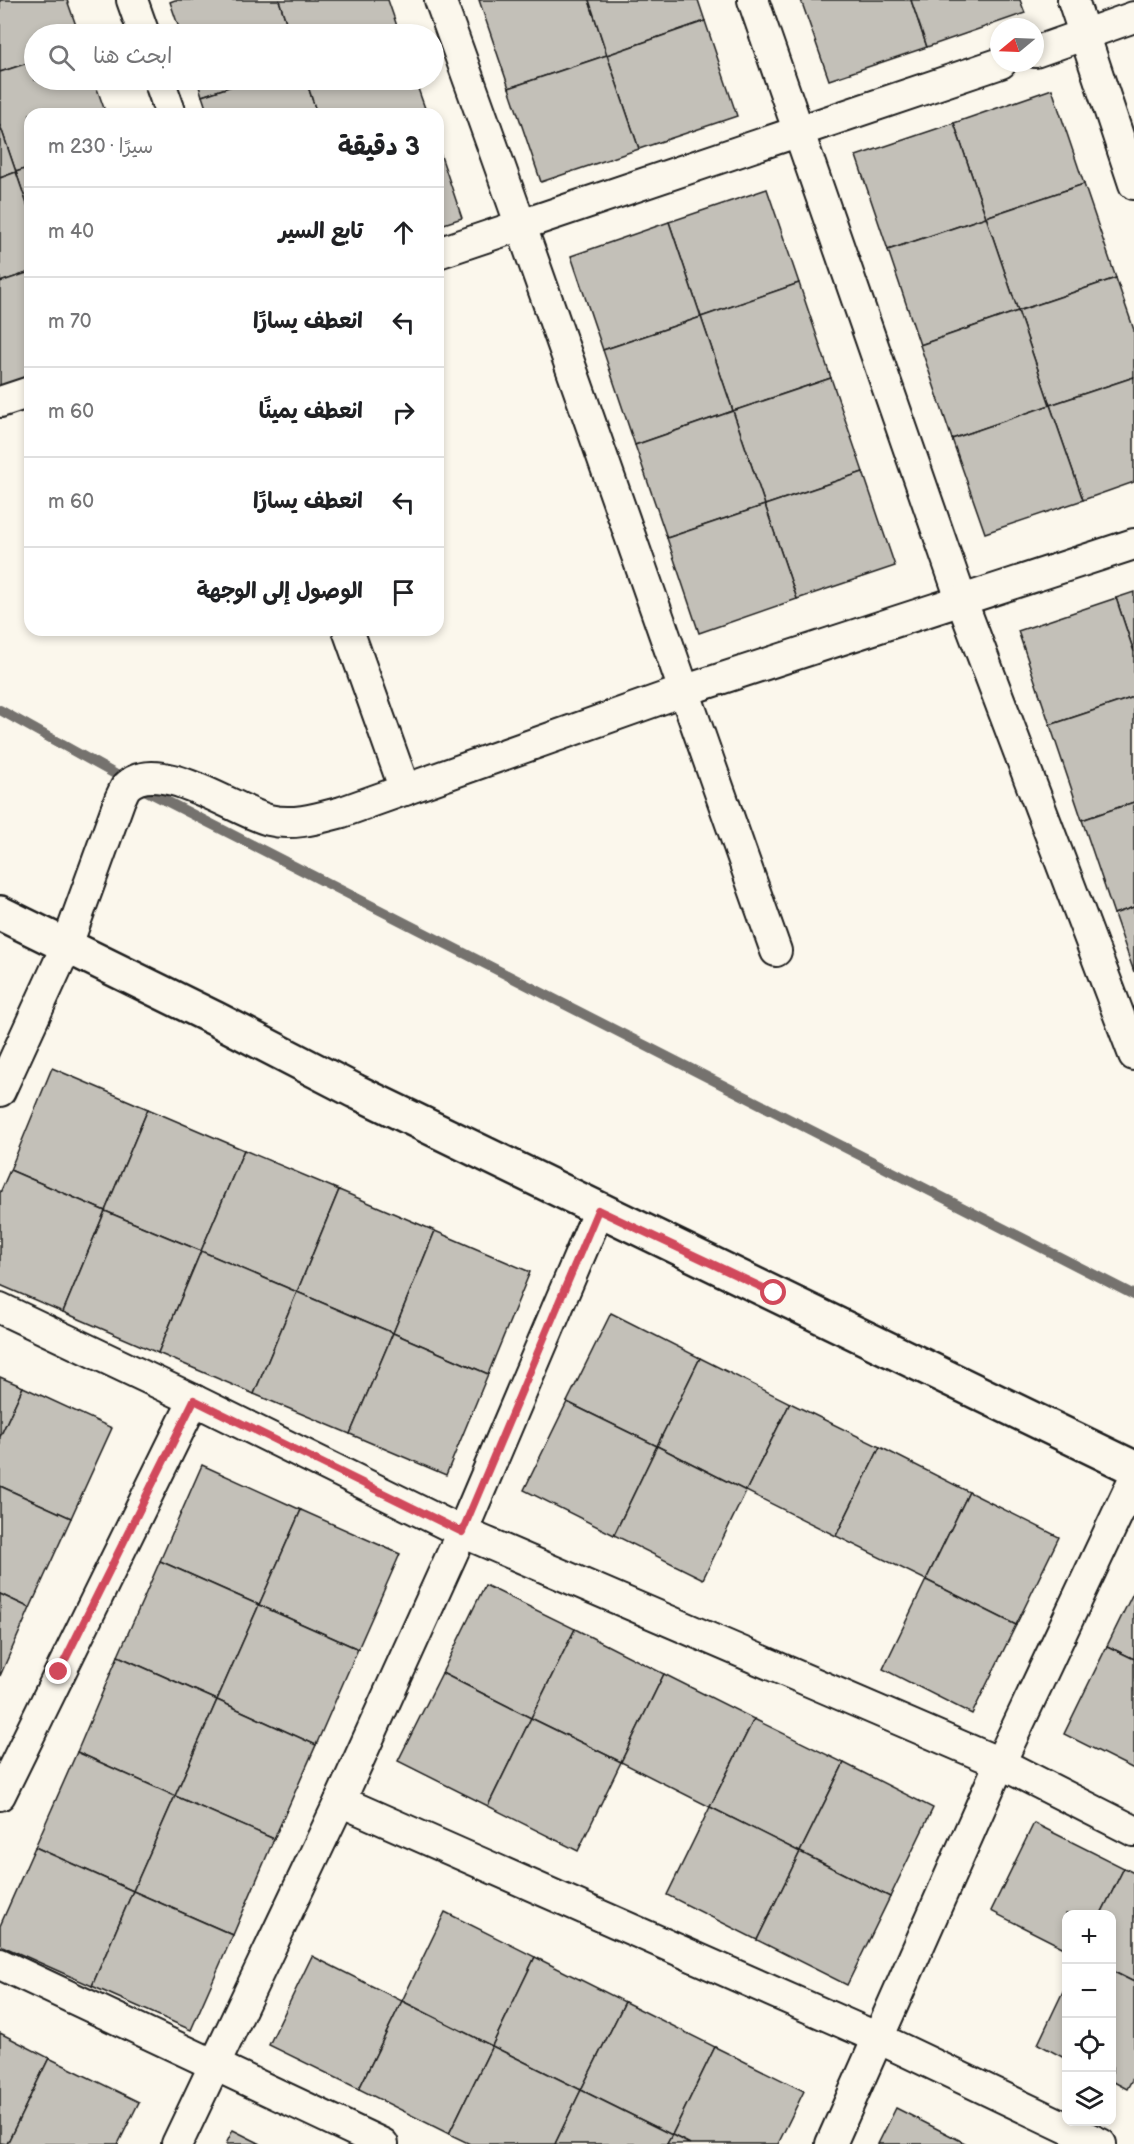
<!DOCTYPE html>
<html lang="ar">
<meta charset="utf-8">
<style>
body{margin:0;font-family:"Balsamiq Sans","Playpen Sans Arabic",sans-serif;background:#f2f2f2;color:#202124;direction:rtl}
.controls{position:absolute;right:18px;bottom:18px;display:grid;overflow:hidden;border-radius:12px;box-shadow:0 3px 9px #0003}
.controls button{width:54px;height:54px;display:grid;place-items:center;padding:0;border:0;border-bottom:2px solid #e0e0e0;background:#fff;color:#202124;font:30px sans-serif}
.compass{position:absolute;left:990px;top:18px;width:54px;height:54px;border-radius:50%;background:#fff;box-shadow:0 3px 9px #0003;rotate:251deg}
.stop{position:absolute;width:18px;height:18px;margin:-14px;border:4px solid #d1495b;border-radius:50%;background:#fff}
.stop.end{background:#d1495b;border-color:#fff;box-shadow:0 2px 6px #0008}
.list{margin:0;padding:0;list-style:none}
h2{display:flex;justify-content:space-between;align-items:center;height:78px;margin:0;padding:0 24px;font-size:26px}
h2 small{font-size:20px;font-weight:400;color:#757577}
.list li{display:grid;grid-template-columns:39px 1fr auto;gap:18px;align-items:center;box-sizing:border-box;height:90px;padding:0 24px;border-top:2px solid #e0e0e0}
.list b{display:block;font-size:22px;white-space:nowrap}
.list em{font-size:20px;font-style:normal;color:#757577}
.icon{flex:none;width:33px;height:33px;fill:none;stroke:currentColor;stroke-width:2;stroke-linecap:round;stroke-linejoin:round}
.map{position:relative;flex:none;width:1134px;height:2144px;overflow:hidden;direction:ltr}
.search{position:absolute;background:#fff;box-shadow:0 3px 9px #0003;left:24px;top:24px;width:420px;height:66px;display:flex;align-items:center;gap:15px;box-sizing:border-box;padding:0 21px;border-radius:33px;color:#757577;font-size:22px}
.panel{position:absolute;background:#fff;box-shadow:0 3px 9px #0003;left:24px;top:108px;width:420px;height:528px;border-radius:18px;direction:rtl}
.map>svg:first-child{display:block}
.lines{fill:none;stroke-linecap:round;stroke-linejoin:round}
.stream{stroke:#74726e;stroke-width:10}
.building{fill:#c3c0b8;stroke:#1c1c1c;stroke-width:1.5}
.street-casing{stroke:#1c1c1c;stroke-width:34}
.secondary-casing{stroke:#1c1c1c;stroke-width:38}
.street{stroke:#fbf7ec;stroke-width:30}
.secondary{stroke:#fbf7ec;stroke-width:33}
.route{stroke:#d1495b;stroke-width:8}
</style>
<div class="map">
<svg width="1134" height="2144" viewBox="0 0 1134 2144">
<rect width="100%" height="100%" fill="#fbf7ec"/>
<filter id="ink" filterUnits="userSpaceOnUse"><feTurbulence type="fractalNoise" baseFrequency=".0167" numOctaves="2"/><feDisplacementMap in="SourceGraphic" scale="12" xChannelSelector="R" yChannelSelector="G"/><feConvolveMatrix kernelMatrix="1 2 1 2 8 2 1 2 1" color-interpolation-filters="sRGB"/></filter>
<g filter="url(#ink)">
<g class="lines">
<polyline class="stream" points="0,710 131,783 1134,1295"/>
</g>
<g class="building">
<polygon points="0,0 67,0 79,34 34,34 34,61 0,72"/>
<polygon points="175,0 279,0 290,34 181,34 170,2"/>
<polygon points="279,0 388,0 398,29 383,34 290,34"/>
<polygon points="479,0 589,0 607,55 509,88"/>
<polygon points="589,0 698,0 705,21 607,55"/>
<polygon points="801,0 911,0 927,47 829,80"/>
<polygon points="911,0 1020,0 1025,13 927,47"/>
<polygon points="705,21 737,116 639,149 607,55"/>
<polygon points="607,55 639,149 541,182 509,88"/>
<polygon points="34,61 34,80 94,80 106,114 30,114 30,167 16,172 0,125 0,72"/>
<polygon points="197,80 250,80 202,96"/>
<polygon points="250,80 306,80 317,114 208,114 202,96"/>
<polygon points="306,80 415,80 427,114 317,114"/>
<polygon points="1052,89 1084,184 986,217 954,123"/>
<polygon points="954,123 986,217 888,250 856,156"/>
<polygon points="0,125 16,172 0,178"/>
<polygon points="438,147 462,218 438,226"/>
<polygon points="30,167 30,213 16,172"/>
<polygon points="16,172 30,213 30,272 0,282 0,178"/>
<polygon points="1084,184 1116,278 1018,311 986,217"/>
<polygon points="767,189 799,283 701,317 669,222"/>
<polygon points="986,217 1018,311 920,345 888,250"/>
<polygon points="669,222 701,317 603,350 571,256"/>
<polygon points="30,272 30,378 0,388 0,282"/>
<polygon points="1116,278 1134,330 1134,377 1050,405 1018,311"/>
<polygon points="799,283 831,378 733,411 701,317"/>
<polygon points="1018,311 1050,405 952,439 920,345"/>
<polygon points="701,317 733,411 635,445 603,350"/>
<polygon points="1134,377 1134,482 1083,500 1050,405"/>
<polygon points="831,378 863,472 765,505 733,411"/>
<polygon points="1050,405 1083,500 985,533 952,439"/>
<polygon points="733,411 765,505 667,538 635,445"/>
<polygon points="863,472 895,566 797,599 765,505"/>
<polygon points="765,505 797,599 699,633 667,538"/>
<polygon points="1134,592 1134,652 1116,598"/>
<polygon points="1116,598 1134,652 1134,697 1050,725 1018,631"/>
<polygon points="1134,697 1134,802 1082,820 1050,725"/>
<polygon points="1134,802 1134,907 1114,914 1082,820"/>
<polygon points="1134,907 1134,972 1114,914"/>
<polygon points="52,1068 148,1109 105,1211 10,1170"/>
<polygon points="148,1109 244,1150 201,1251 105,1211"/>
<polygon points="244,1150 339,1190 297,1292 201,1251"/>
<polygon points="10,1170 105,1211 63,1312 0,1285 0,1193"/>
<polygon points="339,1190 435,1231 393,1333 297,1292"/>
<polygon points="105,1211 201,1251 158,1353 63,1312"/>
<polygon points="435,1231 530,1272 488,1374 393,1333"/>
<polygon points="201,1251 297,1292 254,1394 158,1353"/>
<polygon points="297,1292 393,1333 350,1434 254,1394"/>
<polygon points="611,1313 700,1358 657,1446 567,1402"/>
<polygon points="393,1333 488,1374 446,1475 350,1434"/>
<polygon points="700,1358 790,1403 746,1491 657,1446"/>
<polygon points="0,1377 23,1387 0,1437"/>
<polygon points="23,1387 112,1428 71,1518 0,1486 0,1437"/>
<polygon points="567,1402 657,1446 614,1535 524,1490"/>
<polygon points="790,1403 880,1447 836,1536 746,1491"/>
<polygon points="657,1446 746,1491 703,1579 614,1535"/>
<polygon points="880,1447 969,1492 926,1580 836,1536"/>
<polygon points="202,1465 301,1510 259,1605 160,1561"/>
<polygon points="0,1486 71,1518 30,1608 0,1594"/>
<polygon points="969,1492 1059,1537 1016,1625 926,1580"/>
<polygon points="301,1510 400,1554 358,1649 259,1605"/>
<polygon points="160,1561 259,1605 217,1700 118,1656"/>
<polygon points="926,1580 1016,1625 972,1714 883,1669"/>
<polygon points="485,1585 575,1629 531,1718 442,1673"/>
<polygon points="1134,1591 1134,1659 1107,1646"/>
<polygon points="0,1594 30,1608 0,1676"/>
<polygon points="259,1605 358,1649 316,1745 217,1700"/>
<polygon points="575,1629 664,1674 621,1762 531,1718"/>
<polygon points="1107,1646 1134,1659 1134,1769 1064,1734"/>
<polygon points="118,1656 217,1700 175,1796 77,1752"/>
<polygon points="442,1673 531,1718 488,1806 398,1761"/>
<polygon points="664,1674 754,1719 710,1807 621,1762"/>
<polygon points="217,1700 316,1745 274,1839 175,1796"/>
<polygon points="531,1718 621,1762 578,1851 488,1806"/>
<polygon points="754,1719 844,1763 800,1852 710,1807"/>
<polygon points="77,1752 175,1796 133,1891 35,1847"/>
<polygon points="844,1763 933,1808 890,1897 800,1852"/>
<polygon points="175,1796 274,1839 233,1935 133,1891"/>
<polygon points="710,1807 800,1852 757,1940 667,1895"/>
<polygon points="1034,1823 1124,1868 1101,1914 1066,1914 1066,1949 991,1911"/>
<polygon points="35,1847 133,1891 92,1986 0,1945 0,1926"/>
<polygon points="800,1852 890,1897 847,1985 757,1940"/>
<polygon points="1124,1868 1134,1873 1134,1982 1112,1971 1112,1914 1101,1914"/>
<polygon points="133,1891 233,1935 191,2030 92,1986"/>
<polygon points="445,1912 535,1957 492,2046 402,2001"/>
<polygon points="312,1956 402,2001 359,2089 269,2045"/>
<polygon points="535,1957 625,2002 581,2090 492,2046"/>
<polygon points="1112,1971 1134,1982 1134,2076 1127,2089 1112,2081"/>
<polygon points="1066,1985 1066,2059 1038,2044"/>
<polygon points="402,2001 492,2046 449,2134 359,2089"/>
<polygon points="625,2002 715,2047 672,2135 581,2090"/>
<polygon points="0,2033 49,2058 7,2144 0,2143"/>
<polygon points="492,2046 581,2090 555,2144 470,2144 449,2134"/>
<polygon points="715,2047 804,2091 778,2144 690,2144 672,2135"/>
<polygon points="49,2058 139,2102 118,2144 7,2144"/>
<polygon points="581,2090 672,2135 667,2144 555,2144"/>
<polygon points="896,2108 967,2144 878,2144"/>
<polygon points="233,2130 261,2144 226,2144"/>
<polygon points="672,2135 690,2144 667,2144"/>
</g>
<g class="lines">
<defs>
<g id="street">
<polyline points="132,0 144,34"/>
<path d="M440,0C555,316 663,634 776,951"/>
<polyline points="753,0 961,599 1134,1055"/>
<polyline points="1073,0 1134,184"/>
<polyline points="1035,52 1134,17"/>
<polyline points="159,80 171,114"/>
<polyline points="438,253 1001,63"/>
<polyline points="0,402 30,392"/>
<polyline points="348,630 405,790"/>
<path d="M0,1091L67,945L120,799C122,795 124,790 126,787C157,754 236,812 269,820C294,826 319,818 342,812L683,691L1134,544"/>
<polyline points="0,1308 194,1400 462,1532 1000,1763 1134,1831"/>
<polyline points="0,1795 194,1400"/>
<polyline points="340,1801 878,2038 1101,2144"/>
<polyline points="0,1964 383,2144"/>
<polyline points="177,2144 340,1801 462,1532 599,1210"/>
<polyline points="831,2144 1000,1763 1134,1479"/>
</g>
<polyline id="secondary" points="0,913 216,1019 355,1091 1134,1468"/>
</defs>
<use href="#street" class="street-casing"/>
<use href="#secondary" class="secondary-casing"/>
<use href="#street" class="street"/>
<use href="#secondary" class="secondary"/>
</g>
</g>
<g class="lines" filter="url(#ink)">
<polyline class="route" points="59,1672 194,1400 462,1532 598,1210 774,1293"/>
</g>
</svg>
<div class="controls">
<button>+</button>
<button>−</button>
<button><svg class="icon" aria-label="locate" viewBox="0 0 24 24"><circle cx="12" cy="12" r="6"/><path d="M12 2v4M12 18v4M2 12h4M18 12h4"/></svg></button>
<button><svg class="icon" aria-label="layers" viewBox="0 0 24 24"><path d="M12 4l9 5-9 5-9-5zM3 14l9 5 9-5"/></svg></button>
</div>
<svg class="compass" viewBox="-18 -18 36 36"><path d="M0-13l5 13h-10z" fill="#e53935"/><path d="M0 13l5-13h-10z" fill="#757577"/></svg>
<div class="stop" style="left:774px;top:1293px"></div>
<div class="stop end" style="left:59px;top:1672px"></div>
<div class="search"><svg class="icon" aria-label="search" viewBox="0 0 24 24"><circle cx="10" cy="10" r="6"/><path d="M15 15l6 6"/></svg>ابحث هنا</div>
<section class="panel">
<h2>3 دقيقة<small>سيرًا · 230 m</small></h2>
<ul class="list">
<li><svg class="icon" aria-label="ahead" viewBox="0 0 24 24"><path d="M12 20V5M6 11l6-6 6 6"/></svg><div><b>تابع السير</b></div><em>40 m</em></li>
<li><svg class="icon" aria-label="left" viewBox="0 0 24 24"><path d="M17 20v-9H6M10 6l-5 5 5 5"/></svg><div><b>انعطف يسارًا</b></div><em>70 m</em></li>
<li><svg class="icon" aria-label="right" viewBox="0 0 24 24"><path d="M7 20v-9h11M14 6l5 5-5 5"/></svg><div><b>انعطف يمينًا</b></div><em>60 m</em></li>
<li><svg class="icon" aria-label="left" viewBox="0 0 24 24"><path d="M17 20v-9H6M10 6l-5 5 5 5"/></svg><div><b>انعطف يسارًا</b></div><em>60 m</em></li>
<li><svg class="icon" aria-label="arrive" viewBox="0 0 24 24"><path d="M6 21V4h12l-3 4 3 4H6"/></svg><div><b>الوصول إلى الوجهة</b></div></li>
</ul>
</section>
</div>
